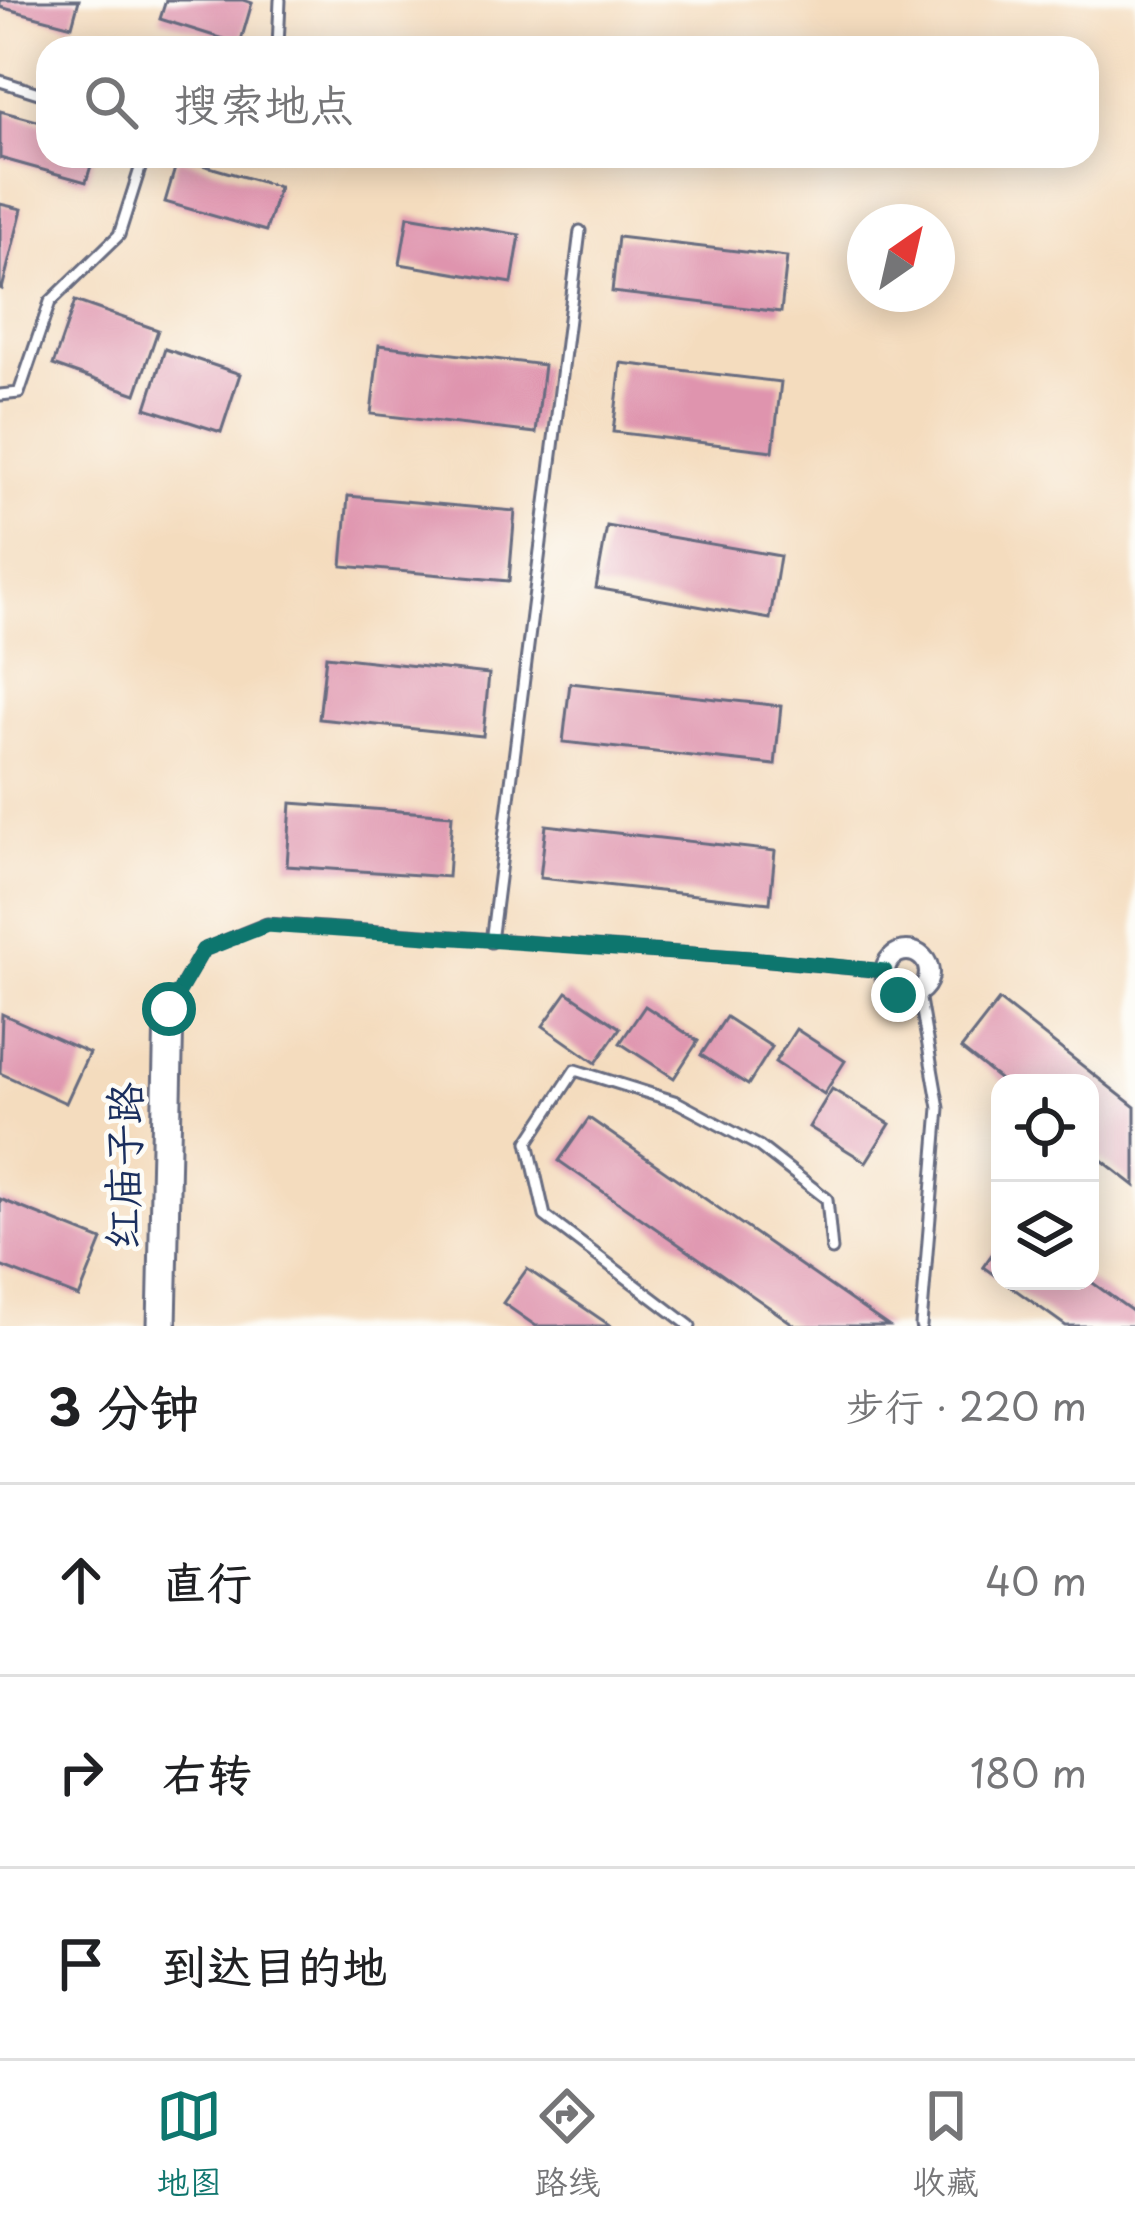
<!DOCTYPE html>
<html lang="zh">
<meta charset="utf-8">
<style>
body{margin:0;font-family:"Playpen Sans","LXGW WenKai TC",sans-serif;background:#f2f2f2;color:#202124}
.controls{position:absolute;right:36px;bottom:36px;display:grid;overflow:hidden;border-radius:24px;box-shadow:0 6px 30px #0003}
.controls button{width:108px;height:108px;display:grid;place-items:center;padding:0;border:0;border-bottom:3px solid #e0e0e0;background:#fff;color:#202124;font:60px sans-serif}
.compass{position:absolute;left:847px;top:204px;width:108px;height:108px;border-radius:50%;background:#fff;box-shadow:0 6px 30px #0003;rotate:34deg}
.stop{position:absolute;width:36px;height:36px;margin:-27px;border:9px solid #0f766e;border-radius:50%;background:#fff}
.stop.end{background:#0f766e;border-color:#fff;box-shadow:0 3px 12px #0008}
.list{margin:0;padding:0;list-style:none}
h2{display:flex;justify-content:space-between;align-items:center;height:156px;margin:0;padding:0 48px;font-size:51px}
h2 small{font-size:39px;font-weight:400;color:#757577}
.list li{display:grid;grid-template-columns:78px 1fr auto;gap:36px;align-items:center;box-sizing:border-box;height:192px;padding:0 48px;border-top:3px solid #e0e0e0}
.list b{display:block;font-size:45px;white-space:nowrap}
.list em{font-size:39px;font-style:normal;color:#757577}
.icon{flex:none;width:66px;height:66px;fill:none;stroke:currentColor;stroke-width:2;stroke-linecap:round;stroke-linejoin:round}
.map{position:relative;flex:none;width:1135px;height:1326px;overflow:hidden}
.search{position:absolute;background:#fff;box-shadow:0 6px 30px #0003;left:36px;right:36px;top:36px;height:132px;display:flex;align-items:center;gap:30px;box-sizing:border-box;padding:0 42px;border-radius:36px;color:#757577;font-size:45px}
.sheet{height:732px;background:#fff}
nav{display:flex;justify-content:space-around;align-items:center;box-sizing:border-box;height:168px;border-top:3px solid #e0e0e0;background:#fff;font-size:33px;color:#757577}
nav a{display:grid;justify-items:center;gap:6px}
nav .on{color:#0f766e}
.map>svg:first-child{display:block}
.building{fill:#df94ae}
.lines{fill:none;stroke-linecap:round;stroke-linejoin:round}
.lane-casing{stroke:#676c80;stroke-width:15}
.street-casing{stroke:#676c80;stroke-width:24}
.secondary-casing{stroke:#676c80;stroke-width:33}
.lane{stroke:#fff;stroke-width:9}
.street{stroke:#fff;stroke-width:18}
.secondary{stroke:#fff;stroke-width:27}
.route{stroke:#0f766e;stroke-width:15}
.labels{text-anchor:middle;stroke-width:9;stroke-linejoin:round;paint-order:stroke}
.street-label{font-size:42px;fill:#1b2f5e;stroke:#fdfcf7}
</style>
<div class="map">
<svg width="1135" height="1326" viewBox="0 0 1135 1326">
<rect width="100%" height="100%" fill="#fdfcf7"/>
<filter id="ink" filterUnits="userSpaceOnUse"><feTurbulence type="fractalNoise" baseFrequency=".00833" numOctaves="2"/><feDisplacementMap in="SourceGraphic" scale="24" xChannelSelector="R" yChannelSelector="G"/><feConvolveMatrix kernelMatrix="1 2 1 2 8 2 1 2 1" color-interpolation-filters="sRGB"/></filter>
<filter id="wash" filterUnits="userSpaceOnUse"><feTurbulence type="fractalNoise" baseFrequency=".004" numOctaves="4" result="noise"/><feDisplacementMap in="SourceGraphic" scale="48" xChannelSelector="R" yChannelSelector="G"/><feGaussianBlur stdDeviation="2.7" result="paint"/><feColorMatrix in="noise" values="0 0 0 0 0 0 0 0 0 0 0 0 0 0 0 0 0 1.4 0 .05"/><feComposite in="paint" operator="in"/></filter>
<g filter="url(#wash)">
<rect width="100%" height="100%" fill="#f4dcbe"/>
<g id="blocks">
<g class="building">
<polygon points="0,0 79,0 72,26 0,7"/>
<polygon points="166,0 243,0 252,3 240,44 160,19"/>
<polygon points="0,111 48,124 48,156 94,156 86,182 0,158"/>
<polygon points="178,158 279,187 266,231 165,202"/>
<polygon points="0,204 22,209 2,289 0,288"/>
<polygon points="408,216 520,235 512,283 400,264"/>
<polygon points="618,237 787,257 781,312 612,292"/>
<polygon points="75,301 158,330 136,394 53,365"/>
<polygon points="379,345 544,365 536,433 371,414"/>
<polygon points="165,349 240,374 221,432 146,408"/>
<polygon points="621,363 781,382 773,451 613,432"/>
<polygon points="348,496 515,511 509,581 342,566"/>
<polygon points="607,526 780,556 770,619 596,588"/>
<polygon points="326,656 489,674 483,736 319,719"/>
<polygon points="570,683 781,706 775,765 563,742"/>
<polygon points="291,803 452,815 448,877 287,866"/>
<polygon points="546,825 775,851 770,903 540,878"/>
<polygon points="567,992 620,1028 596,1063 543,1026"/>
<polygon points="999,1000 1135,1107 1135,1186 1090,1151 1090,1083 1004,1083 961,1049"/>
<polygon points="645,1006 698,1041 674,1078 620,1043"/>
<polygon points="2,1014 89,1053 66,1103 0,1073"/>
<polygon points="726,1017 772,1047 748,1085 701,1055"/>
<polygon points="796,1029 845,1061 824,1094 775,1062"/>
<polygon points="832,1089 890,1124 866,1162 809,1127"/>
<polygon points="589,1118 888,1326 796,1326 559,1161"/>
<polygon points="0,1199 102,1240 79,1297 0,1266"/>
<polygon points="1000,1243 1000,1279 983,1267"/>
<polygon points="527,1269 611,1326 536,1326 503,1303"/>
<polygon points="1003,1281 1090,1281 1135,1313 1135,1326 1066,1326"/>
</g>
</g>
</g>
<g filter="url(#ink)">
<use href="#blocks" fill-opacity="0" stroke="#676c80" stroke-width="3"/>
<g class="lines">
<defs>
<g id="lane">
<polyline points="278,48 280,0"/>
<polyline points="0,81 48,96"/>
<polyline points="0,395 19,393 50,302 119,235 144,156"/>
<polyline points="491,942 580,231"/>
<polyline points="919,994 939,1108 921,1326"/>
<polyline points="172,1003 203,950 267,924 749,958 885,971"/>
<polyline points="690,1326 545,1216 528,1142 575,1070 677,1102 759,1146 827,1199 832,1250"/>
</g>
<circle id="street" cx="907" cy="973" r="22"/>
<polyline id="secondary" points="162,1326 169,1009"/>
</defs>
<use href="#lane" class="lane-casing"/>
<use href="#street" class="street-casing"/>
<use href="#secondary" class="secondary-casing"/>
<use href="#lane" class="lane"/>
<use href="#street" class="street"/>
<use href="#secondary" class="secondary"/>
</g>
</g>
<g class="lines" filter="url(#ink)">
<polyline class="route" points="169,1009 203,950 267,925 749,958 885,971 884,980 898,995"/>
</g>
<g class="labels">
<g class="street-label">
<text transform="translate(124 1166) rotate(-89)" y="15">红庙子路</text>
</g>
</g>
</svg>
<div class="controls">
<button><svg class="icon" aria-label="locate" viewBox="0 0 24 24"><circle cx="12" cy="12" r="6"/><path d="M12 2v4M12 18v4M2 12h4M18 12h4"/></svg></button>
<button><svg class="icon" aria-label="layers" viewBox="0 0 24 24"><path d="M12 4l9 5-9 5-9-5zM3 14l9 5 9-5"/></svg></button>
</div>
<svg class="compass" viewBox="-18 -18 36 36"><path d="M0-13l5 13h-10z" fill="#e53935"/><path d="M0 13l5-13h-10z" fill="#757577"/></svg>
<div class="stop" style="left:169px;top:1009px"></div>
<div class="stop end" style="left:898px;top:995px"></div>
<div class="search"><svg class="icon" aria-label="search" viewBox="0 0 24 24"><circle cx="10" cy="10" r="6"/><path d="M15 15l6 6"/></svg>搜索地点</div>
</div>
<section class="sheet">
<h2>3 分钟<small>步行 · 220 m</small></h2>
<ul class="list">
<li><svg class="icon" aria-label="ahead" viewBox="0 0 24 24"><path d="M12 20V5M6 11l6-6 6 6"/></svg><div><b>直行</b></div><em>40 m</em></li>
<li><svg class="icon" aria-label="right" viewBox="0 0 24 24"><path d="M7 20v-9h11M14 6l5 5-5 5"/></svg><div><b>右转</b></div><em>180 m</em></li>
<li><svg class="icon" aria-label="arrive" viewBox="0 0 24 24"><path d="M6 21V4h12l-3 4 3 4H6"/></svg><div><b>到达目的地</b></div></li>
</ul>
</section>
<nav>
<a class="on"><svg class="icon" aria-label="map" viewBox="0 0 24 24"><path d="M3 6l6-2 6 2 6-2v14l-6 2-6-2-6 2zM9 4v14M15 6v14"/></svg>地图</a>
<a><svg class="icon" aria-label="directions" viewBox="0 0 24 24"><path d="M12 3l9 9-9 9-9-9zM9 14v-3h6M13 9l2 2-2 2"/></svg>路线</a>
<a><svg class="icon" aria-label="saved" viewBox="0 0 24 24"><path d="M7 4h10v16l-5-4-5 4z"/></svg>收藏</a>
</nav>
